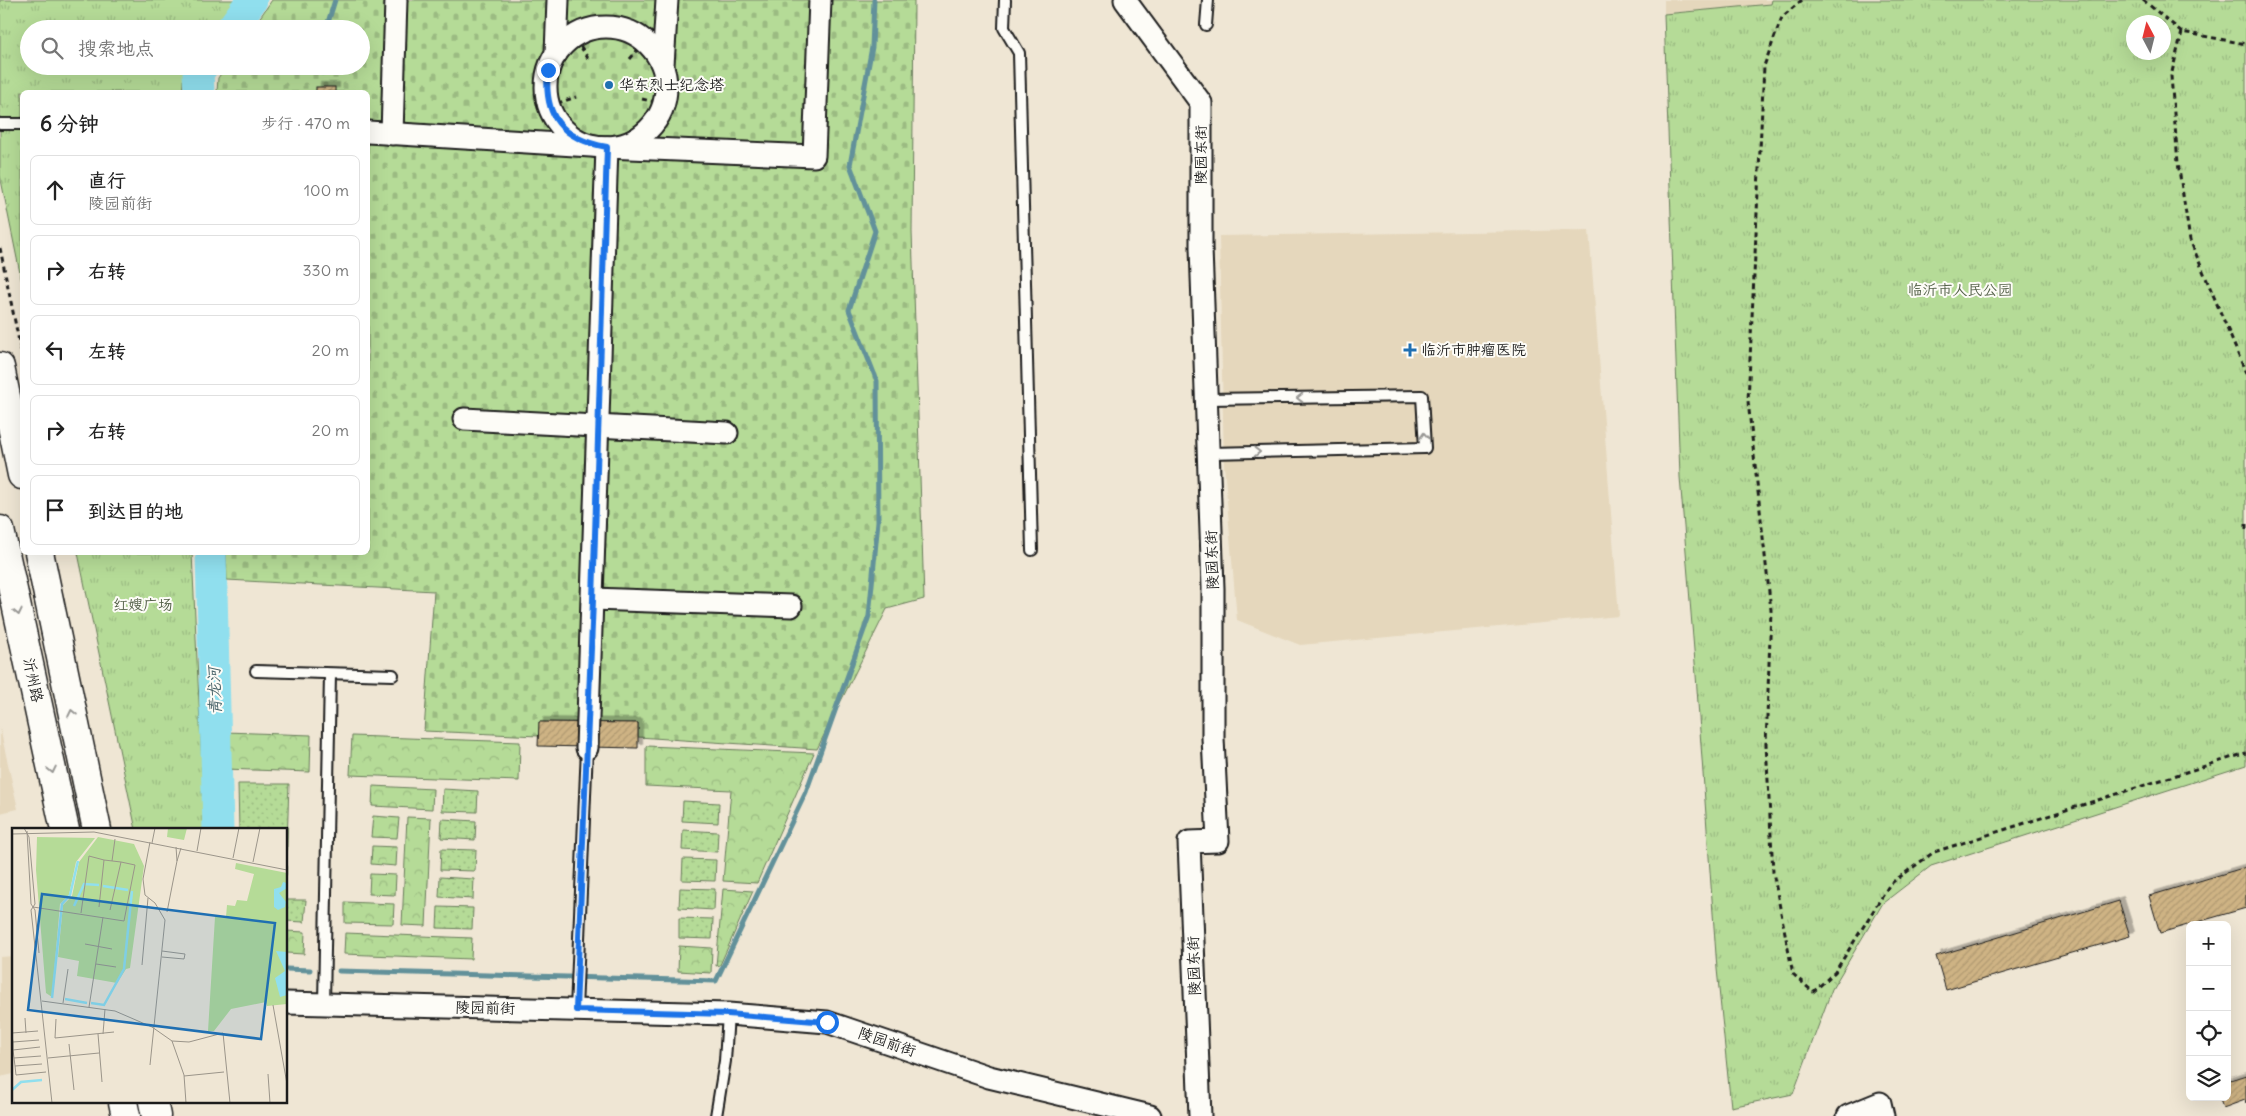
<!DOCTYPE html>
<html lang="zh">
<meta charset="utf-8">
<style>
body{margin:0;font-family:Delius,"LXGW WenKai TC",sans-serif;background:#f2f2f2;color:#222}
.controls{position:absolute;right:15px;bottom:15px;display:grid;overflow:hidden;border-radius:8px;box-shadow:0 5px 20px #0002}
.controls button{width:45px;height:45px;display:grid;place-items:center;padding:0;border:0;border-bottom:1px solid #e0e0e0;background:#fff;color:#222;font:25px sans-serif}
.compass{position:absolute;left:2126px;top:15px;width:45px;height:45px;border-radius:50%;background:#fff;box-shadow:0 5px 20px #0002;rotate:353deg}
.stop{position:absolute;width:15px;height:15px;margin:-11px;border:4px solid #1a73e8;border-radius:50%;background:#fff}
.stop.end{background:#1a73e8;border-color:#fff;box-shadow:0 1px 5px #0008}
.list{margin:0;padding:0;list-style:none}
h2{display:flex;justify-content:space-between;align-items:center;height:65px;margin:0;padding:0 20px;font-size:21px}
h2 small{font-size:16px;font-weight:400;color:#767676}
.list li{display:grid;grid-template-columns:32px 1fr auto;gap:15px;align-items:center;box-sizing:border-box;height:70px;margin:0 10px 10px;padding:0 10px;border:1px solid #e0e0e0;border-radius:8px}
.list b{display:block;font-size:19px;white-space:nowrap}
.list p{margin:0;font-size:16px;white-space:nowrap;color:#767676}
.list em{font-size:16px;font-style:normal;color:#767676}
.icon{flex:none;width:28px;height:28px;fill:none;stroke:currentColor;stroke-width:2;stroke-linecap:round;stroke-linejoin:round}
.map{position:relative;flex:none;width:2246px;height:1116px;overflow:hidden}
.search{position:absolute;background:#fff;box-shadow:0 5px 20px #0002;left:20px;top:20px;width:350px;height:55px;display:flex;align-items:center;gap:12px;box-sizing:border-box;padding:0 18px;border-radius:28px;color:#767676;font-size:19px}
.panel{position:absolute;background:#fff;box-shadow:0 5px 20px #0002;left:20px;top:90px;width:350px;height:465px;border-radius:8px}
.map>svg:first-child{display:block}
.built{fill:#e5d7bc}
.grass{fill:url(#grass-dots);stroke:#687c5a}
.forest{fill:url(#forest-crowns);stroke:#687c5a}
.cemetery{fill:url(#cemetery-stones);stroke:#687c5a}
.park{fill:url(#park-tufts);stroke:#687c5a;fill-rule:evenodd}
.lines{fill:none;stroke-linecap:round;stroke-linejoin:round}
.stream{stroke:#62919a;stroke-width:5}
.river{stroke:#90dfee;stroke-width:31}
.building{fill:url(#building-hatch);stroke:#1c1c1c;filter:url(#shadow)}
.lane-casing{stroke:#1c1c1c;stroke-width:14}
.street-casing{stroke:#1c1c1c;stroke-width:25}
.primary-casing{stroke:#1c1c1c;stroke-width:31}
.path{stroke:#1c1c1c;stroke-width:3;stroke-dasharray:5 4;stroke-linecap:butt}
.lane{stroke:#fdfcf7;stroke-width:10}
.street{stroke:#fdfcf7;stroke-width:21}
.primary{stroke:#fdfcf7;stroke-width:28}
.oneway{stroke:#989794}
.route{stroke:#1a73e8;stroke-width:6}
.poi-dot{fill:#1f6fb2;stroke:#fdfcf7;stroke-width:2}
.labels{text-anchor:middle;stroke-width:4;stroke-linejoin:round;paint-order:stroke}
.poi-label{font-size:15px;fill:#1c1c1c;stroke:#fdfcf7;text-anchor:start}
.street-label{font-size:15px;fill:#1c1c1c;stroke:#fdfcf7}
.park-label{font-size:15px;fill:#525f47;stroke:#fdfcf7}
.water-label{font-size:16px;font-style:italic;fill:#456066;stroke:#fdfcf7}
.inset-river{fill:none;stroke:#90dfee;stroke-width:2.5}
.inset-road{fill:none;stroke:#9b958a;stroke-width:1}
.view{fill:#1f6fb2;fill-opacity:0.15;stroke:#1f6fb2;stroke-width:2.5}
.inset-edge{fill:none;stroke:#1c1c1c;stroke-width:2.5}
</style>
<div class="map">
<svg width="2246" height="1116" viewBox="0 0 2246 1116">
<defs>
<pattern id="grass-dots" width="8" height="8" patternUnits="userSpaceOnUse" patternTransform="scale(1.25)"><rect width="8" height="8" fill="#b5db97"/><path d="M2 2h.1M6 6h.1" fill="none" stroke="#9bbb82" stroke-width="1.8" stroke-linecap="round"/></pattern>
<pattern id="forest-crowns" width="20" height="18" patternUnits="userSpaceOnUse" patternTransform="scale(1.25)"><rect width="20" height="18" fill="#b5db97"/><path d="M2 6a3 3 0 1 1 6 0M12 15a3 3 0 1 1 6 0" fill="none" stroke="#9bbb82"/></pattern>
<pattern id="cemetery-stones" width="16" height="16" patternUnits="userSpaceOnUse" patternTransform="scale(1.25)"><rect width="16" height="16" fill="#b5db97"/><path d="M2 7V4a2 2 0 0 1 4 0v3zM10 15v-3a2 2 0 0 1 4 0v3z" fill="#9bbb82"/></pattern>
<pattern id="park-tufts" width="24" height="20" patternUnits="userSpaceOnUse" patternTransform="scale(1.25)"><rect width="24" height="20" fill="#b5db97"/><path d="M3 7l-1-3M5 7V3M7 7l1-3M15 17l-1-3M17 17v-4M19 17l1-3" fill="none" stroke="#9bbb82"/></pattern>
<pattern id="building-hatch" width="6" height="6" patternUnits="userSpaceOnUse" patternTransform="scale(1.25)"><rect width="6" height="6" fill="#ceb384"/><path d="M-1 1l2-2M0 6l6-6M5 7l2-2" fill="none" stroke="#b09971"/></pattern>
<filter id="shadow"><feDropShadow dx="4.5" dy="-4.5" stdDeviation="0" flood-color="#0004"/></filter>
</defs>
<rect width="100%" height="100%" fill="#efe6d4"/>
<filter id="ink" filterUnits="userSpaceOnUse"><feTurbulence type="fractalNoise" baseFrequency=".02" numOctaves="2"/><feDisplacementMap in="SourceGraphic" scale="10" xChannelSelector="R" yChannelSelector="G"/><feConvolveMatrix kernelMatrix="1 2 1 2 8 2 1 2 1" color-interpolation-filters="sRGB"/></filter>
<g filter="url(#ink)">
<g class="built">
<polygon points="1664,0 1772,0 1772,4 1664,14"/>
<polygon points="1589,230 1619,616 1300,645 1237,620 1224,464 1219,236"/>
<polygon points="0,728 18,809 0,813"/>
<polygon points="14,956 14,1074 0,1077 0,957"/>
</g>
<g class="grass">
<polygon points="238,784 289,784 286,875 286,830 239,830"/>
<polygon points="443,789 478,791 477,812 442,811"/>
<polygon points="683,801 719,803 718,823 682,821"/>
<polygon points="442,819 476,821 475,840 441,838"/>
<polygon points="683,830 718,832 717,852 682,850"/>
<polygon points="441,849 476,850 475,871 440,870"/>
<polygon points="683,859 716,860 715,881 682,880"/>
<polygon points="440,877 474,879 473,899 439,897"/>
<polygon points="680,888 715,889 714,910 679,908"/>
<polygon points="286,900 306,900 304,922 286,921"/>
<polygon points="438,907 473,908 472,929 437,928"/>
<polygon points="679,918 713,919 712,939 679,938"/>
</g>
<g class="forest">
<polygon points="225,732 311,735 310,772 224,769"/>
<polygon points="352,736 520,742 519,781 350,775"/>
<polygon points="646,746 814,753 757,883 723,881 731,790 646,786"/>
<polygon points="373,786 433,789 432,809 372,806"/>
<polygon points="373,816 399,818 397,838 371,837"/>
<polygon points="407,817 431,818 426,926 402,925"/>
<polygon points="372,846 397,847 396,866 371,864"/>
<polygon points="370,874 396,875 395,895 369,894"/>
<polygon points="723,889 753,891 720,965 716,966"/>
<polygon points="345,902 394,904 393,924 345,923"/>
<polygon points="286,931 305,932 304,954 286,953"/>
<polygon points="345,933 472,938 471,959 344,954"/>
<polygon points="679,946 712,948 711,973 678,971"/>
</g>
<polygon class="cemetery" points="272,0 914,0 912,232 924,599 887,609 817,749 638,737 638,723 539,722 539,736 424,731 434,591 227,580 226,553 368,552 368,92 217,92 218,78 226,66 361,66 361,29 252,29"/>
<g class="park">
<polygon points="0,0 237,0 215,29 29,29 29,66 185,66 182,92 22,92 22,283 0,175"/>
<path d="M1772,0H2246V765L1931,866L1883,903L1832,989L1793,1094L1731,1107L1717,969L1696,675L1680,477L1664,14L1771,4ZM2134,22H2164V52H2134Z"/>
<polygon points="78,553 192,553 205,830 136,830"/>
</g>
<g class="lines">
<g class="stream">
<polyline points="326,29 335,0"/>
<polyline points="321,66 322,73"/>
<polyline points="286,969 310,970"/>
<polyline points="339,971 716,981 806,792 869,616 878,521 877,381 849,310 875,231 850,165 872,47 874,0"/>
</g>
<g class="river">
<polyline points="231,29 252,0"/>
<polyline points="199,92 198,73 203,66"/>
<polyline points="211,552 218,830"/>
</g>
</g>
<g class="building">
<rect x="316" y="87" width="19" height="5"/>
<polygon points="539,722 638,723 638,748 538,746"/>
<polygon points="2246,867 2246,908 2160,933 2149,896"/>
<polygon points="2119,901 2130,936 1946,990 1936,956"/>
<polygon points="2246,1075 2246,1103 2245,1100 2223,1108 2219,1097 2227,1097 2227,1081"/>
</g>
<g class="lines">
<defs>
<g id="lane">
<polyline points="1005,0 1004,28 1019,53 1032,550"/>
<polyline points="1206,25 1208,0"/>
<polyline points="0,124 22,124"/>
<polyline points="1207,399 1422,396 1425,448 1209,453"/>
<polyline points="256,671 393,675"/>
<polyline points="324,1004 330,674"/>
<polyline points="576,1010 587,748"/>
<polyline points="716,1116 725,1061 728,1014"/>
</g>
<g id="street">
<polyline points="1125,0 1201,103 1201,248 1213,588 1213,738 1218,841 1189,842 1200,1116"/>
<circle cx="606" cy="87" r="60"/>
<polyline points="556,54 558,0"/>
<polyline points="663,65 667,0"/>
<polyline points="368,132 607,147 814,156 820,0"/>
<polyline points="392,134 396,0"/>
<polyline points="464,419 727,433"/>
<polyline points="593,599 791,606"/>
<polyline points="587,748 607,147"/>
<polyline points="286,1003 728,1014 827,1022 989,1077 1150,1116"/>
<polyline points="1848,1116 1880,1103 1883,1116"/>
</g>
<g id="primary">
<polyline points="0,367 22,475"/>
<polyline points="0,530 65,830"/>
<polyline points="39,552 97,830"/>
<polyline points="123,1102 126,1116"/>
<polyline points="153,1102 156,1116"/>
</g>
</defs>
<use href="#lane" class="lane-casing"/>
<use href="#street" class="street-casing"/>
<use href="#primary" class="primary-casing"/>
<g class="path">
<polyline points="1802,0 1782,17 1764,66 1748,401 1771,610 1766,744 1773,872 1793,974 1813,992 1835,972 1890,884 1934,852 2246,753"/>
<polyline points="2143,0 2182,32 2246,44"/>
<polyline points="2182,32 2171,76 2178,163 2190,240 2246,373"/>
<polyline points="576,39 589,60"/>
<polyline points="630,59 645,41"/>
<polyline points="642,99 664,104"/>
<polyline points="549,106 576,97"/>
<polyline points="0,248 22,356"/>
<polyline points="2246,524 2246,530"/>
</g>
<use href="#lane" class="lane"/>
<use href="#street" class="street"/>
<use href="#primary" class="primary"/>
</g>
<defs><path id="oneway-chevron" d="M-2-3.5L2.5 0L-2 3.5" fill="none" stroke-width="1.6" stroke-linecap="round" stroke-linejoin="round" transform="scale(1.25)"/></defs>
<g class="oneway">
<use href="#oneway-chevron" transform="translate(1300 398) rotate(179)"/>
<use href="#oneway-chevron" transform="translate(1424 436) rotate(-93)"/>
<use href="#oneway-chevron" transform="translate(1257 452) rotate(-1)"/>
<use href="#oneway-chevron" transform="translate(18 612) rotate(78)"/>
<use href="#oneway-chevron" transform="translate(72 713) rotate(-102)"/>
<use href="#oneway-chevron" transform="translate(52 770) rotate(78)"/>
</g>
</g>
<g class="lines" filter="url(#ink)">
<path class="route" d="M548,70C543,117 562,139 607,147L593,600L576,1010L728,1014L827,1022"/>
</g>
<g class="poi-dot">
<circle cx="609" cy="85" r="5"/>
<path d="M1407.5 342.5h5v5h5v5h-5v5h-5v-5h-5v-5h5z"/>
</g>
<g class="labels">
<g class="poi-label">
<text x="619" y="90">华东烈士纪念塔</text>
<text x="1421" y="355">临沂市肿瘤医院</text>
</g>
<g class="street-label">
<text transform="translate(1201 155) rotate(-90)" y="5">陵园东街</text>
<text transform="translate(1212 560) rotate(-92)" y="5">陵园东街</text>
<text transform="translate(33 680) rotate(78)" y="5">沂州路</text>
<text transform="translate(1194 966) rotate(-92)" y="5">陵园东街</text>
<text transform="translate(485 1008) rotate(1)" y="5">陵园前街</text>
<text transform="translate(887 1042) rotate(19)" y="5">陵园前街</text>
</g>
<g class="park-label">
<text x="1960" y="295">临沂市人民公园</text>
<text x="143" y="610">红嫂广场</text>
</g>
<g class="water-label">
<text transform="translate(214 691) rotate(-92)" y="6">青龙河</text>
</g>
</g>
<g transform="translate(12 828)">
<rect width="275" height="275" fill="#efe6d4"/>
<path d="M86,9L122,16L132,38L118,140L114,141L105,155L65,148L67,133L46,129L51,77L60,68L67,34Z" fill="#b5db97"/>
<path d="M25,9L83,10L64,34L57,67L48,76L40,169L34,165L24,42ZM224,35L275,45V176L255,178L254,174L219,181L202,203H196L203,89H214L215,77L223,78L225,72L235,73L242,46L223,41Z" fill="#b5db97"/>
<path d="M156,0H175L172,12L155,9Z" fill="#b5db97"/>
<path d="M271,54L275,55V60L267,65L274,74L273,79L266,82L262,79V61L269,59ZM264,123L275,124V167L268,169L263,150L273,143Z" fill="#90dfee"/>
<path class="inset-river" d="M91,58L116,62M62,78L72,56L87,57M40,170L50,76L58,67L66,33M53,171L75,175M79,175L92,177L112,141L120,63M0,262L9,254L30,252"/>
<path class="inset-road" d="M12,0L17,9L23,76L19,82L40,275M15,3L19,76L23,82L27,125M0,6L82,4L275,42M140,15L143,0M164,19L165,33L169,20M185,23L189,0M221,30L227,0M100,33L103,11M241,34L248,0M21,79L112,93L123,37L109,34M87,79L92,32L109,34L98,82M155,84L165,33M69,85L77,28L92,32M73,116L100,121M150,129L172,131L173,126L150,123M84,136L104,139M130,137L136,70M30,173L103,183L140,199L160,213L172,247L174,275M51,175L56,141M261,177L275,256M77,179L91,89M13,190L14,205M44,191L43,210L102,204M0,205L26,203M86,206L90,254M91,206L93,181M0,208L1,214L27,212M160,213L177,214L211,205L218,275M1,214V222L28,219M57,216L62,262M1,222L2,230L29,228M2,230L3,238L30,236M36,230L87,225M138,237L153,92L143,75L133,67L131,51L138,14M3,238L4,247L34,244M256,246L258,275M172,248L212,244"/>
<path class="view" d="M30,66L263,95L249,211L16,182Z"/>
<rect width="275" height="275" class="inset-edge"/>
</g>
</svg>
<div class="controls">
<button>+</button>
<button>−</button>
<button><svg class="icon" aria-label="locate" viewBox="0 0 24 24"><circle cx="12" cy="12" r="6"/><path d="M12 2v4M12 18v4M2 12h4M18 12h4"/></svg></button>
<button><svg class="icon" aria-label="layers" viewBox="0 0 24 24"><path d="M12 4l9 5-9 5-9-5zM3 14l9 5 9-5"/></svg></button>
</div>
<svg class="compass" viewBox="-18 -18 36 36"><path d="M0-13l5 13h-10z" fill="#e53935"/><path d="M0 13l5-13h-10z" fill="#767676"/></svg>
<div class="stop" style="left:827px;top:1022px"></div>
<div class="stop end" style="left:548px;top:70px"></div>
<div class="search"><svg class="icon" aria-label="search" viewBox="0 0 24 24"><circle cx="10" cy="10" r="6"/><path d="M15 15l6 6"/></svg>搜索地点</div>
<section class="panel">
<h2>6 分钟<small>步行 · 470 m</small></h2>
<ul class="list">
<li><svg class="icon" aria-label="ahead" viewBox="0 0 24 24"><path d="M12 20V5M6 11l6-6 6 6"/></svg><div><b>直行</b><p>陵园前街</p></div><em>100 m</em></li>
<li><svg class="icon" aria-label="right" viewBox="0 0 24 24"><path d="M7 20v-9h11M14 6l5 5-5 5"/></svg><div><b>右转</b></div><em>330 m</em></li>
<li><svg class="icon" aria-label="left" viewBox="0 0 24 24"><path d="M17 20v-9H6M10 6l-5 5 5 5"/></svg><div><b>左转</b></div><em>20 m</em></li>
<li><svg class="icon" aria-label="right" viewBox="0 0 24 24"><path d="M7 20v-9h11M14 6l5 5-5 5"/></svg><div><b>右转</b></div><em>20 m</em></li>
<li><svg class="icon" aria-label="arrive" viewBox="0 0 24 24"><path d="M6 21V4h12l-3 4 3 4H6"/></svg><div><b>到达目的地</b></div></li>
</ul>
</section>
</div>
